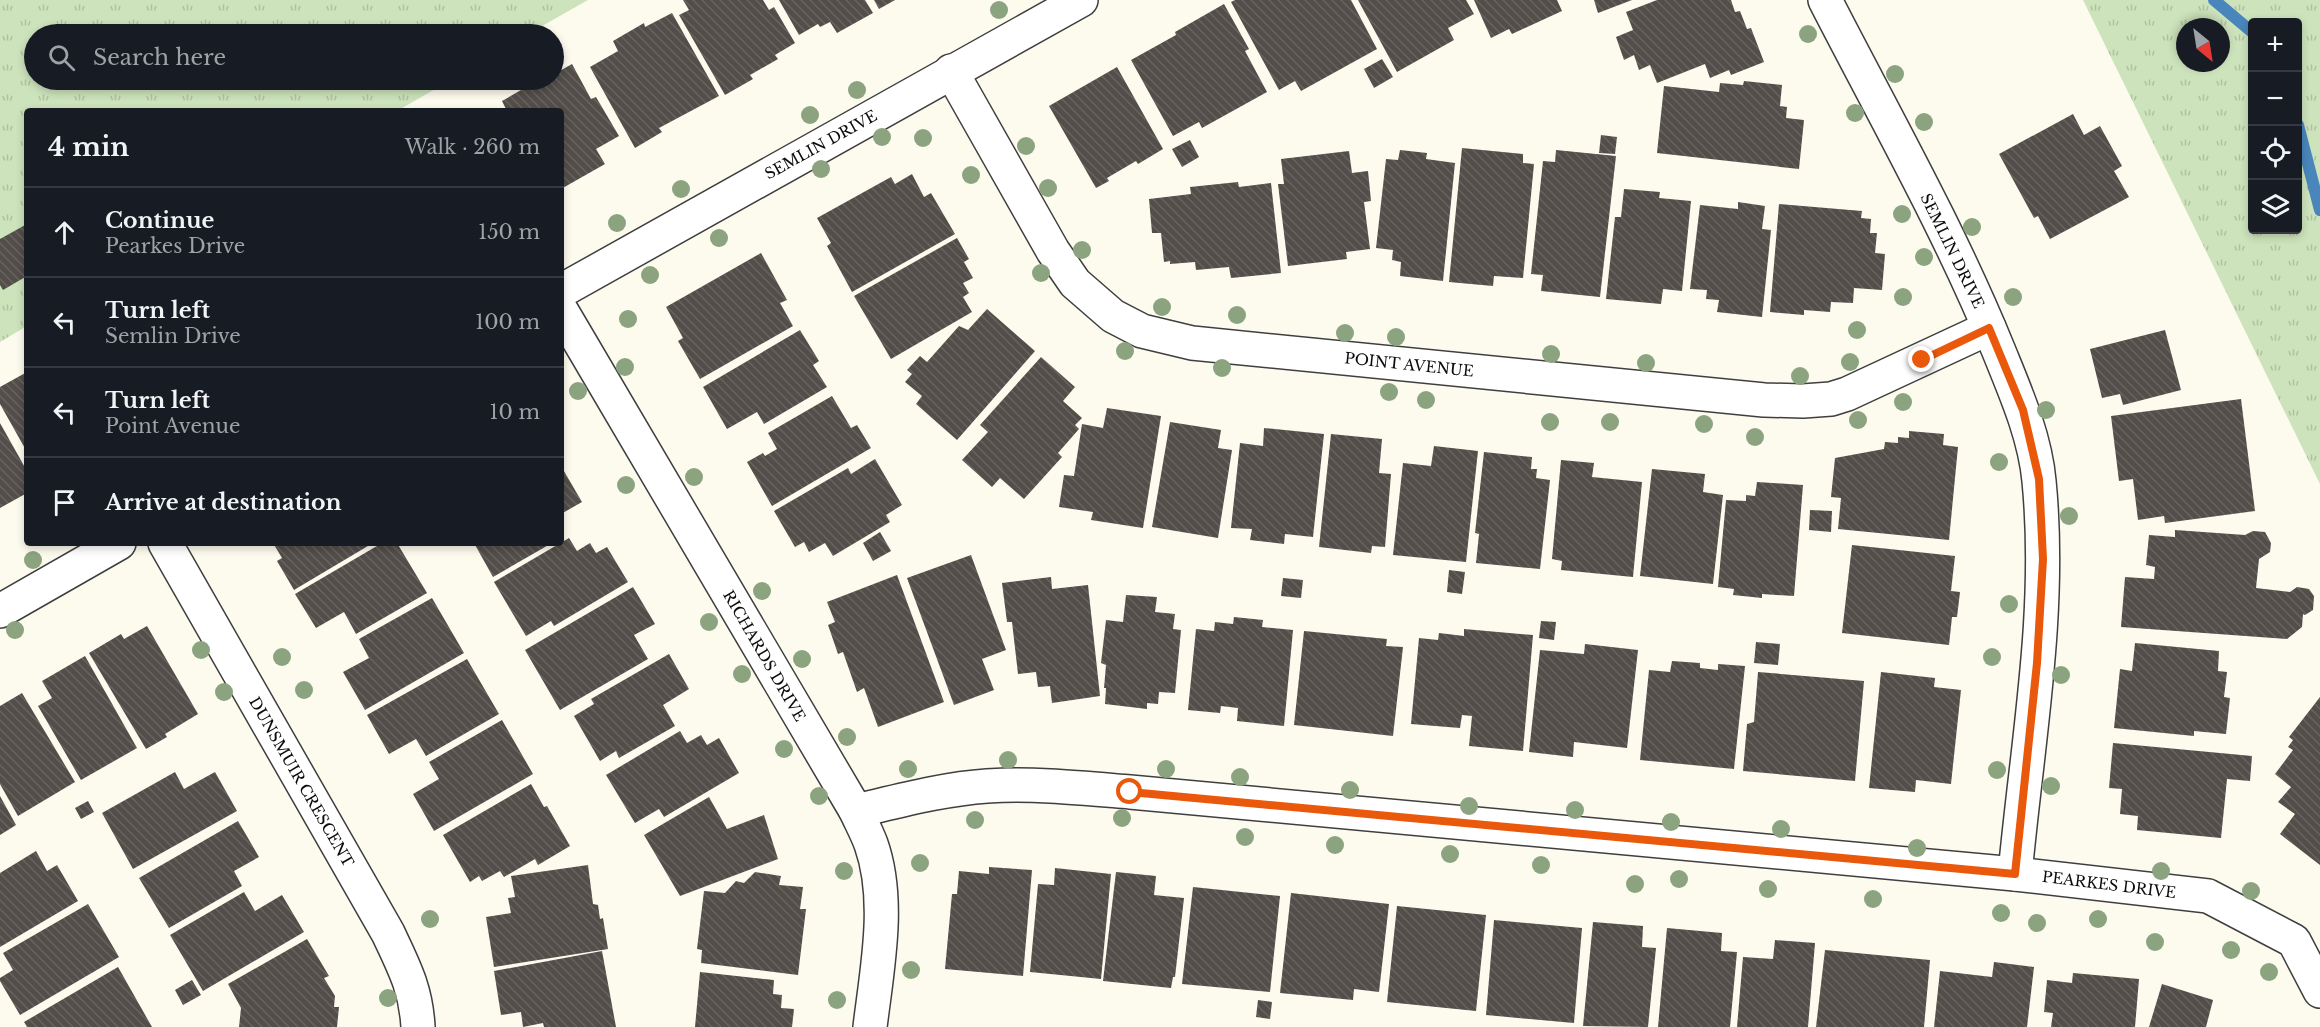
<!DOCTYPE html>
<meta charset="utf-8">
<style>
body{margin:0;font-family:"Libre Baskerville",serif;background:#20242c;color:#f1f3f6}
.controls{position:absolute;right:18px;top:18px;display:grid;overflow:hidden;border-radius:6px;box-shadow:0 3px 9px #0003}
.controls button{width:54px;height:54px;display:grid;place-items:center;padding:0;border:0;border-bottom:2px solid #363941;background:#171b24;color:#f1f3f6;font:30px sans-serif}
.compass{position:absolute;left:2176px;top:18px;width:54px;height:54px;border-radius:50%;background:#171b24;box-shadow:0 3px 9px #0003;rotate:150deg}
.stop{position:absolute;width:18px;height:18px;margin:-14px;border:4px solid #ea580c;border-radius:50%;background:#fff}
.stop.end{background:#ea580c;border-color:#fff;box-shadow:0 2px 6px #0008}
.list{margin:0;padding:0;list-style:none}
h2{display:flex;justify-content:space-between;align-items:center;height:78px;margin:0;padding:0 24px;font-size:26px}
h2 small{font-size:20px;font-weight:400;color:#9ea1a6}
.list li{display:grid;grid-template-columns:39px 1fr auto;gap:18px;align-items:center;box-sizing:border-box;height:90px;padding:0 24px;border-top:2px solid #363941}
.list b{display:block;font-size:22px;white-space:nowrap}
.list p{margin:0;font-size:20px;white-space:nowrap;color:#9ea1a6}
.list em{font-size:20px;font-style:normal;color:#9ea1a6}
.icon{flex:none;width:33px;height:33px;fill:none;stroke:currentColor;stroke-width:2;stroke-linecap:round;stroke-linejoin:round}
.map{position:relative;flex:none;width:2320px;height:1027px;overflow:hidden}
.search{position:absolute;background:#171b24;box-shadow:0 3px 9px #0003;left:24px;top:24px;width:540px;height:66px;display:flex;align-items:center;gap:15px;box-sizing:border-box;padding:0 21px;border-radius:33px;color:#9ea1a6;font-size:22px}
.panel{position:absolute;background:#171b24;box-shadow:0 3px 9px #0003;left:24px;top:108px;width:540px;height:438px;border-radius:6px}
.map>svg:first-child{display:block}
.grass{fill:url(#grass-tufts);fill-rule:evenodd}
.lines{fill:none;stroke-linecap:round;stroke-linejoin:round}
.stream{stroke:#4986bb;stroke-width:12}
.building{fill:url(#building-back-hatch)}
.street-casing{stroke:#3f3f3f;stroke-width:36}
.street{stroke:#fff;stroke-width:33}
.tree{fill:#8ba37f}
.route{stroke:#ea580c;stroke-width:8}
.labels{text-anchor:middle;stroke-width:6;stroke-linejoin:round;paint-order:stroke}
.street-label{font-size:15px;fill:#0c0c0c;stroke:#fff}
</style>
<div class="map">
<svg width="2320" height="1027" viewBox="0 0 2320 1027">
<defs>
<pattern id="grass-tufts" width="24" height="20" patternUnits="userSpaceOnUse" patternTransform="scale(1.5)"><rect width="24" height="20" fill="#cde3bc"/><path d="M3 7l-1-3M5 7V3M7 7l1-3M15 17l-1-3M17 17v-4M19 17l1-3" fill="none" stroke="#afc2a0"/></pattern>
<pattern id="building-back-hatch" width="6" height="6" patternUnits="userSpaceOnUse" patternTransform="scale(1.5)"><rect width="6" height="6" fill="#534e4a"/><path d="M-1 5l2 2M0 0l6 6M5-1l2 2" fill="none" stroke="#676360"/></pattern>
</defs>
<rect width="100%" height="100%" fill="#fdfbee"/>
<g class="grass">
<polygon points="0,0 588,0 528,34 34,34 34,80 451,80 397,111 27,111 27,326 0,342"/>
<path d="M2083,0H2320V484ZM2252,22H2298V230H2252ZM2185,27H2221V63H2185Z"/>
</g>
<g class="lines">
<g class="stream">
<polyline points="2214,0 2252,32"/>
<polyline points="2298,125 2320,210"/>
</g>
</g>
<g class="building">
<polygon points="683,0 763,0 769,10 774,7 795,43 775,55 778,59 750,75 753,79 725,95 679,15 689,10"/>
<polygon points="779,0 865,0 873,13 837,33 830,22 820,27 818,24 799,35"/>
<polygon points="874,0 895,0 879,9"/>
<polygon points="1235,0 1351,0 1377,49 1301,91 1295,81 1279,90 1231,2"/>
<polygon points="1358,0 1466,0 1474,14 1448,28 1454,40 1397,72"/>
<polygon points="1474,0 1557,0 1562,11 1512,34 1509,29 1491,38"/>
<polygon points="1594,0 1632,0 1598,13"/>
<polygon points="1657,0 1731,0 1735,12 1740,11 1747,29 1751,28 1764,62 1731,75 1729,70 1710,78 1705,64 1657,83 1650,65 1639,70 1634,55 1624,60 1616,37 1633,30 1626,12"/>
<polygon points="1224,4 1249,49 1245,51 1267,92 1202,128 1199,122 1173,136 1131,60 1176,35 1175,32"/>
<polygon points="672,13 719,96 659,128 662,132 635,148 590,67 618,51 613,41 644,23 645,27"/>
<polygon points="1382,59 1393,77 1374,88 1364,69"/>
<polygon points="572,64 591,99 596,97 619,136 596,149 605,164 561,189 561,111 507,111 502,101 528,86 525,80 554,80 554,68 556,73"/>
<polygon points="1117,67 1163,149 1138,164 1136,161 1107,178 1109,181 1096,188 1049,106"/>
<polygon points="1744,81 1782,85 1780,106 1787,107 1786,118 1804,120 1799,169 1657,153 1664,86 1719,92 1720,83 1743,85"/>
<polygon points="2073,114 2084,135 2100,126 2122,166 2114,171 2129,197 2050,239 2038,216 2034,218 1999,154"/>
<polygon points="1601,135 1617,137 1615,154 1599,153"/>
<polygon points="1190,140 1199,157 1182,167 1172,149"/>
<polygon points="1462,148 1523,154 1523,163 1534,164 1523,278 1494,276 1493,286 1449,282"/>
<polygon points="1400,150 1427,153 1426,159 1455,163 1443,281 1400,276 1401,262 1392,260 1393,250 1376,248 1386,159 1398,160"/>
<polygon points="1556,150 1616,156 1600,297 1541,291 1543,275 1531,274 1543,161 1555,162"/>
<polygon points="1349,151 1352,173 1368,171 1371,201 1364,202 1370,249 1346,252 1347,259 1288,266 1278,184 1284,184 1281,159"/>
<polygon points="912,174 924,197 931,193 955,234 852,292 827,246 831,243 817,218 891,177 895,184"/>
<polygon points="1238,182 1239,187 1271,183 1281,273 1231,278 1229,267 1196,270 1195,262 1170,264 1170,261 1164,262 1161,233 1152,233 1149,199 1191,194 1190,187"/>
<polygon points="1624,189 1660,192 1659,198 1691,201 1682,291 1663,289 1661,304 1606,299 1615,217 1621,217"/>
<polygon points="1738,202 1765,206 1762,229 1771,230 1762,317 1717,312 1719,300 1706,299 1707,290 1690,289 1700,205 1738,209"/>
<polygon points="1779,204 1862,211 1861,218 1871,219 1870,233 1877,233 1875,253 1885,254 1882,290 1854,288 1853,303 1831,302 1830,312 1804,310 1804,315 1770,312"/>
<polygon points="27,224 27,276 3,290 0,285 0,239"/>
<polygon points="957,238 969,259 964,262 973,278 963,283 969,293 963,297 972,312 891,359 854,296"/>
<polygon points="761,253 787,300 780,303 793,326 700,379 678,341 683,338 666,307"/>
<polygon points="987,309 1035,351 957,440 916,404 922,396 905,382 912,374 907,370 920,356 927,362 959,326 968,330"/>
<polygon points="800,330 819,361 813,365 827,387 764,424 757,412 727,429 703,387"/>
<polygon points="2165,330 2181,390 2123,405 2120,394 2102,398 2090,349"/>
<polygon points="1041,357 1075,387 1063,401 1082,418 1075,425 1079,429 1058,453 1062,457 1024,499 1000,478 992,487 962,460 988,432 980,425"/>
<polygon points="27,372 27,452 0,404 0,387"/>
<polygon points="832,396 851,428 857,425 871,448 772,506 747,462 763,453 765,456 777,449 768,433"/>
<polygon points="2241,399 2255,511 2165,523 2164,516 2138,520 2133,479 2119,481 2111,416"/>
<polygon points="1107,408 1161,416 1143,528 1091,520 1093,512 1059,507 1064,475 1074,476 1082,424 1103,428"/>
<polygon points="1170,422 1221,430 1218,448 1232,450 1218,538 1152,527"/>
<polygon points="0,423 27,471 27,493 0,508"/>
<polygon points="1264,428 1324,434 1313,537 1285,534 1284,544 1250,540 1252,529 1231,528 1240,443 1263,446"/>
<polygon points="1909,431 1944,434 1943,445 1958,447 1949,540 1838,529 1841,498 1831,497 1835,458 1884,449 1885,442 1898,443 1898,437 1909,438"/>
<polygon points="1331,434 1382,439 1379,473 1391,474 1385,547 1372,546 1371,553 1319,547"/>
<polygon points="1434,446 1478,451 1466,562 1393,555 1403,463 1431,466"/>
<polygon points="1484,452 1532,457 1531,469 1537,469 1536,478 1550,480 1540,569 1476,563 1479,534 1475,533"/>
<polygon points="875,459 902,505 886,515 890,522 833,556 825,543 809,552 804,542 795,547 774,511 848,468 851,474"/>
<polygon points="1561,460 1594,463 1592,477 1642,482 1633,577 1561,570 1562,561 1552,559"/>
<polygon points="561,466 582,502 561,514"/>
<polygon points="1652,469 1705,474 1703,492 1723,495 1713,584 1640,576"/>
<polygon points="1757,482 1803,485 1794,596 1762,594 1762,598 1733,595 1734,589 1718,587 1726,500 1746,501 1746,495 1755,496"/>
<polygon points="1810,510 1832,511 1831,532 1809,530"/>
<polygon points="2175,530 2245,535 2253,531 2265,532 2271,543 2270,552 2259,559 2256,588 2290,592 2297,587 2309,589 2314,596 2313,610 2305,615 2303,614 2302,627 2287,639 2121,627 2125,577 2154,579 2155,567 2146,565 2149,535 2175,537"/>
<polygon points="880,532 891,551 873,561 863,543"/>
<polygon points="569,538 577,551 590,543 596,553 607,547 628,582 554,626 551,621 526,636 494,582"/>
<polygon points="273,543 373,543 294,590 277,561 282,558"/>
<polygon points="382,543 397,543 427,593 356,634 344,612 316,628 295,594"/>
<polygon points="474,543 552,543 493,577"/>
<polygon points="1852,545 1955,556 1951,591 1960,592 1957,617 1952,617 1949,645 1842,633"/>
<polygon points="971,555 1006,650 982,659 994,690 954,705 907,578"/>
<polygon points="1449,570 1465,572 1462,594 1447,592"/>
<polygon points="897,575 944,702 878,727 864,688 857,692 843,652 838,654 828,625 835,622 827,602"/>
<polygon points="1051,577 1052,589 1088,585 1100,696 1052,703 1050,686 1038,687 1036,672 1018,674 1012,622 1007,622 1002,583"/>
<polygon points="1283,578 1303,580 1301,598 1281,596"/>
<polygon points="633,587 655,624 634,635 648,659 560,710 525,650"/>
<polygon points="1126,595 1157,597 1155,612 1175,614 1173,629 1181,630 1175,693 1159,692 1158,704 1147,703 1147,709 1105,704 1106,688 1104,688 1106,665 1101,663 1106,620 1123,622"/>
<polygon points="432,598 464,653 365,710 343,672 369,658 359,639"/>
<polygon points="1234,617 1263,620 1262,627 1293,630 1284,726 1237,721 1238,708 1221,706 1220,713 1188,710 1196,629 1214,631 1215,622 1233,624"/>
<polygon points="1541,621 1556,622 1554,640 1539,638"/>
<polygon points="147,626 198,714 165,734 167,737 146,749 89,653 121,634 124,639"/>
<polygon points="1464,629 1533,635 1523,751 1469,746 1472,716 1462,715 1460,728 1411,724 1419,638 1438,640 1439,633 1464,636"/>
<polygon points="1304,631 1387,639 1386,646 1403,647 1393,736 1294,725"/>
<polygon points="1756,642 1780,644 1778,665 1754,663"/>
<polygon points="2135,643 2219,651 2218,671 2227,672 2224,697 2230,698 2226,734 2194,731 2194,736 2114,728 2120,669 2132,671"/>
<polygon points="1585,644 1638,650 1627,748 1574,742 1573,757 1529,752 1540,650 1584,654"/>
<polygon points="669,654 689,689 663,705 675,726 619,758 616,751 600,761 574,716 594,704 591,699"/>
<polygon points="85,656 137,748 81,780 38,706 52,698 42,681"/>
<polygon points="467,659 499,714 426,756 416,739 389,754 367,715"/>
<polygon points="1672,661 1700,663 1700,668 1718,670 1718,664 1745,666 1734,769 1640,760 1649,670 1670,672"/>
<polygon points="1758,672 1864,681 1855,781 1743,771 1747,724 1754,722"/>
<polygon points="1881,672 1935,678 1934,687 1961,690 1951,784 1916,780 1915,792 1869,788"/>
<polygon points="22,693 75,782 18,816 0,784 0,706"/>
<polygon points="2320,697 2320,865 2280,834 2295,814 2278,802 2291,787 2275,774 2293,750 2288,747 2293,740 2289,737"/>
<polygon points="502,720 533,774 434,831 413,794 439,779 429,762"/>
<polygon points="680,731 687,743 701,735 707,745 719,738 739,773 664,817 659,809 635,823 606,775"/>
<polygon points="2113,743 2252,756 2250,781 2227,779 2221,838 2137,830 2138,816 2120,814 2122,789 2109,788"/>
<polygon points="175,772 184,789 215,772 237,811 133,869 102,813"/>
<polygon points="531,784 544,807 547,806 570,846 538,865 535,859 504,877 500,871 482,881 479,876 470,882 443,835"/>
<polygon points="0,796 16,825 0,835"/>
<polygon points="709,797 727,829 764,815 778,859 680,896 644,835"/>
<polygon points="88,801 94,812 81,819 75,808"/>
<polygon points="238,821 259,857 234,871 242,886 169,928 139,878"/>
<polygon points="36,851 47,871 57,865 78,901 0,947 0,873"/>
<polygon points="588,865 593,904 598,905 600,919 603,918 608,949 494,967 486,917 511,913 508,898 515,897 511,876"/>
<polygon points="989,867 1032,870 1023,976 945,969 952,894 957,894 959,871 989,874"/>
<polygon points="1055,868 1111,874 1101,979 1030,972 1038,884 1054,885"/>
<polygon points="755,872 781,876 779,885 803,887 800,909 806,909 798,975 701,963 702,950 697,949 704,891 725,893 736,881 744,883"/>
<polygon points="1116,872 1156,876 1154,895 1184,898 1175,977 1173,977 1171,988 1103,981"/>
<polygon points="1193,887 1280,896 1270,992 1182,984"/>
<polygon points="244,892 255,911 282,895 304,932 203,991 170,935"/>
<polygon points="1291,893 1389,904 1379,992 1354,989 1353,1000 1280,993"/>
<polygon points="88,904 119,957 20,1015 0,981 0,978 13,970 3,953"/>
<polygon points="1397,906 1486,915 1476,1011 1387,1002"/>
<polygon points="1494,920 1582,928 1574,1023 1486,1015"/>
<polygon points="1593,922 1643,926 1642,947 1656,948 1648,1027 1583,1026"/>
<polygon points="1667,928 1722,933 1721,951 1737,952 1730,1027 1658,1027"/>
<polygon points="307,939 329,976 324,978 335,996 334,1007 339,1007 337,1027 239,1027 241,1008 228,984"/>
<polygon points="1775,940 1815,943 1808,1027 1737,1027 1743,957 1773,959"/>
<polygon points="1825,950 1930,960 1924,1027 1816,1027"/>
<polygon points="602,951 616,1027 544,1027 543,1023 523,1027 521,1012 501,1015 494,971"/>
<polygon points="1994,962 2034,967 2027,1027 1934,1027 1940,971 1992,977"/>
<polygon points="118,967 152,1027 27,1027 24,1022"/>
<polygon points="700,972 774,980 773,994 782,995 781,1008 794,1009 792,1027 695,1027"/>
<polygon points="2073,973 2139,979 2135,1027 2051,1027 2053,1013 2044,1012 2047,980 2072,983"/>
<polygon points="192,980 201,995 183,1005 175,990"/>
<polygon points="2162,984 2213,1000 2206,1027 2149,1027"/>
<polygon points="1258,1000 1272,1002 1270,1019 1256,1017"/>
</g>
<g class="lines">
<defs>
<g id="street">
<path d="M1825,0C1884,115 1949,229 1998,349C2015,391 2035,436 2039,481C2052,612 2027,744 2015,874"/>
<polyline points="951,71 1053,251 1075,283 1113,316 1142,331 1192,343 1764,400 1803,401 1831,399 1847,394 1989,328"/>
<polyline points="561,291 1081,0"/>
<path d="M561,310L856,811C861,822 867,833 871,844C891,900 877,969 870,1027"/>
<path d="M165,543L388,933C404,967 416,989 418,1027"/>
<polyline points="0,611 119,543"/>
<path d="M856,811C899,801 943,789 987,786C1034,783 1082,788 1130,792L2015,874L2208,896L2294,941L2320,991"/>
</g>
</defs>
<use href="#street" class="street-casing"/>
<use href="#street" class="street"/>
</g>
<g class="tree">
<circle cx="999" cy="10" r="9"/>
<circle cx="1808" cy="34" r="9"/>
<circle cx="1895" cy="74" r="9"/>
<circle cx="857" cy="90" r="9"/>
<circle cx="1855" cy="113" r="9"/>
<circle cx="810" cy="115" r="9"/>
<circle cx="1924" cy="122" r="9"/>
<circle cx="882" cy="137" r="9"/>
<circle cx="923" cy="138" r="9"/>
<circle cx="1026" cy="146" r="9"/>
<circle cx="821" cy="169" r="9"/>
<circle cx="971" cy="175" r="9"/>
<circle cx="1048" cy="188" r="9"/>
<circle cx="681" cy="189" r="9"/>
<circle cx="1902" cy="214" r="9"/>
<circle cx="617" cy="223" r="9"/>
<circle cx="1972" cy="227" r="9"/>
<circle cx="719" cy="238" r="9"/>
<circle cx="1082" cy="250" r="9"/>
<circle cx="1924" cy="257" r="9"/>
<circle cx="1041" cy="273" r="9"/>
<circle cx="650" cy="275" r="9"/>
<circle cx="1903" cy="297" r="9"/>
<circle cx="2013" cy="297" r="9"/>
<circle cx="1162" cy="307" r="9"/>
<circle cx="1237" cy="315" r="9"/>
<circle cx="628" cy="319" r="9"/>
<circle cx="1857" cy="330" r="9"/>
<circle cx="1345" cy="333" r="9"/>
<circle cx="1396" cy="337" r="9"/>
<circle cx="1125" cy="351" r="9"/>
<circle cx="1551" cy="354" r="9"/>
<circle cx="1850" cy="362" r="9"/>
<circle cx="1646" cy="363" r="9"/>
<circle cx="625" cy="367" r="9"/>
<circle cx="1222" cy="368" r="9"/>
<circle cx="1800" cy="376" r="9"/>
<circle cx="578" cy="391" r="9"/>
<circle cx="1389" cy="392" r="9"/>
<circle cx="1426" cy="400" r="9"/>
<circle cx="1903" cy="402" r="9"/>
<circle cx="2046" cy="410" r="9"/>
<circle cx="1858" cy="420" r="9"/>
<circle cx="1550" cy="422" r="9"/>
<circle cx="1610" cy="422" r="9"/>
<circle cx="1704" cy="424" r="9"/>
<circle cx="1755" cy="437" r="9"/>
<circle cx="1999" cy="462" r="9"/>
<circle cx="694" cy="477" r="9"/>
<circle cx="626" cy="485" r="9"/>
<circle cx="2069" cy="516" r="9"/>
<circle cx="33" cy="560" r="9"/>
<circle cx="762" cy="591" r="9"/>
<circle cx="2009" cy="604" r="9"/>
<circle cx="709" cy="622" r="9"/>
<circle cx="15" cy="630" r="9"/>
<circle cx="201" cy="650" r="9"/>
<circle cx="282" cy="657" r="9"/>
<circle cx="1992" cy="657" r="9"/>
<circle cx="802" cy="659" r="9"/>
<circle cx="742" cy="674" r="9"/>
<circle cx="2061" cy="675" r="9"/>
<circle cx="304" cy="690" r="9"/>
<circle cx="224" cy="692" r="9"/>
<circle cx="847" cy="737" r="9"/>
<circle cx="784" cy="749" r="9"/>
<circle cx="1008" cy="760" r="9"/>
<circle cx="908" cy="769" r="9"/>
<circle cx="1166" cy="769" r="9"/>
<circle cx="1997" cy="770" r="9"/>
<circle cx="1240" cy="777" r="9"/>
<circle cx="2051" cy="786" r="9"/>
<circle cx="1350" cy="790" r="9"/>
<circle cx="819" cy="796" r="9"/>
<circle cx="1469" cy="806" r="9"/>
<circle cx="1575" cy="810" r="9"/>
<circle cx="1122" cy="818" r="9"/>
<circle cx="975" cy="820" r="9"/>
<circle cx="1671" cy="822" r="9"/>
<circle cx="1781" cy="829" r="9"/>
<circle cx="1245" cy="837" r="9"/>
<circle cx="1335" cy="845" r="9"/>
<circle cx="1917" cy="848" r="9"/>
<circle cx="1450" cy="854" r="9"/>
<circle cx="920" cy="863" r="9"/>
<circle cx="1541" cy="865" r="9"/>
<circle cx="844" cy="871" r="9"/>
<circle cx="2161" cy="871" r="9"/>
<circle cx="1679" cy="879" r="9"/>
<circle cx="1635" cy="884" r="9"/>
<circle cx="1768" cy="889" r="9"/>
<circle cx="2251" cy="891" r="9"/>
<circle cx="1873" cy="899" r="9"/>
<circle cx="2001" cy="913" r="9"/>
<circle cx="430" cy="919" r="9"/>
<circle cx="2098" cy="919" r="9"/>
<circle cx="2037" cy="923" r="9"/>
<circle cx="2155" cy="942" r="9"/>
<circle cx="2231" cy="950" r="9"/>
<circle cx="911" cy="970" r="9"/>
<circle cx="2269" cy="972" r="9"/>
<circle cx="388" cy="998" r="9"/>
<circle cx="837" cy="1000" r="9"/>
</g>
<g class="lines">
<polyline class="route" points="1130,792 2015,874 2037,663 2043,559 2039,479 2023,410 1989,328 1922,360"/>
</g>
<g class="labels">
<g class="street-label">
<text transform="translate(821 145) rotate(-29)" y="5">SEMLIN DRIVE</text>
<text transform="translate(1952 251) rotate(64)" y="5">SEMLIN DRIVE</text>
<text transform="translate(1409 365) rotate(6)" y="5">POINT AVENUE</text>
<text transform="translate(764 656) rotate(60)" y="5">RICHARDS DRIVE</text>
<text transform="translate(301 782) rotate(60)" y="5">DUNSMUIR CRESCENT</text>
<text transform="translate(2109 885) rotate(7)" y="5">PEARKES DRIVE</text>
</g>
</g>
</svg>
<div class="controls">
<button>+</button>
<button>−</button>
<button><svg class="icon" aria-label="locate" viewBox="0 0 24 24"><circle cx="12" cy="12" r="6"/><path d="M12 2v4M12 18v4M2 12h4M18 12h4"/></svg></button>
<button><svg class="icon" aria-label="layers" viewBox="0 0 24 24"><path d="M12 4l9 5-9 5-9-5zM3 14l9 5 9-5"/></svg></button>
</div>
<svg class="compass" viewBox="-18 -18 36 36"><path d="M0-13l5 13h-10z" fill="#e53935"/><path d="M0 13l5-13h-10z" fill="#9ea1a6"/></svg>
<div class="stop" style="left:1130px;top:792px"></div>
<div class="stop end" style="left:1922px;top:360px"></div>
<div class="search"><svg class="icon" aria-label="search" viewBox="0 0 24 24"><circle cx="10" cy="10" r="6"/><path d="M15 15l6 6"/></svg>Search here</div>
<section class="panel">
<h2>4 min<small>Walk · 260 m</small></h2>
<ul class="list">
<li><svg class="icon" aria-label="ahead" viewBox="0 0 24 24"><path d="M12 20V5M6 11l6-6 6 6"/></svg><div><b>Continue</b><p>Pearkes Drive</p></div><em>150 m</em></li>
<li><svg class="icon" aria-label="left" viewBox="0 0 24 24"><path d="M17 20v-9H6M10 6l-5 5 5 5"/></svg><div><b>Turn left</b><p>Semlin Drive</p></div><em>100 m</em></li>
<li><svg class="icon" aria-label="left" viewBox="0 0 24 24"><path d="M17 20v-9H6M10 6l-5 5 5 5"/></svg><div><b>Turn left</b><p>Point Avenue</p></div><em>10 m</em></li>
<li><svg class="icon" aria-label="arrive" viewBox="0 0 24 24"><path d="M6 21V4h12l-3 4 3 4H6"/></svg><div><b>Arrive at destination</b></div></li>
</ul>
</section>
</div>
